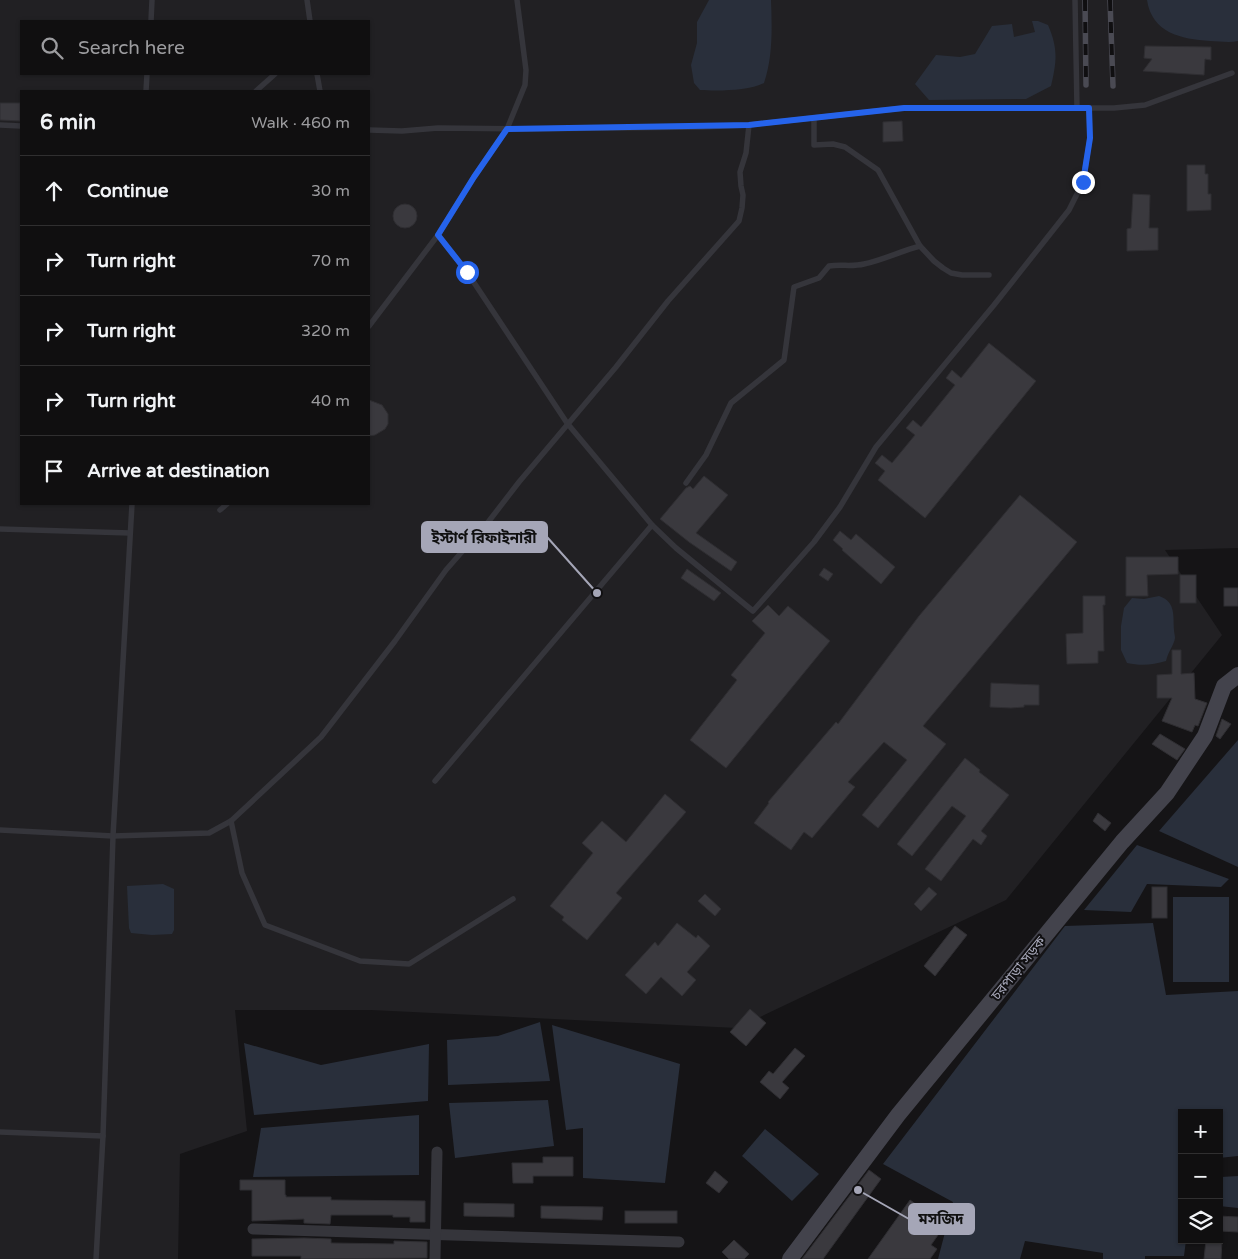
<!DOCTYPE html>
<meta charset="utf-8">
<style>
body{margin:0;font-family:"Varela Round","Noto Sans Bengali",sans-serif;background:#191819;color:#f1f3f6}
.controls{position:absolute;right:15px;bottom:15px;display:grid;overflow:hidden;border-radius:0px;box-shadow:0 1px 4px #0004}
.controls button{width:45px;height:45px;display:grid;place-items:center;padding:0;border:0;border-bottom:1px solid #302f30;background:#100f10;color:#f1f3f6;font:25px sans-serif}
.stop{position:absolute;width:15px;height:15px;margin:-11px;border:4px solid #2563eb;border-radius:50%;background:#fff}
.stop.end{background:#2563eb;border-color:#fff;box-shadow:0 1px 5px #0008}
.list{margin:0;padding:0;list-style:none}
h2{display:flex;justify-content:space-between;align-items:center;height:65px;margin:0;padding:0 20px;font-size:21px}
h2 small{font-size:16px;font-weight:400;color:#9c9c9f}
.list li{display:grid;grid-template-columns:32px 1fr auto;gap:15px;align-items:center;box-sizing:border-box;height:70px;padding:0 20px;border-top:1px solid #302f30}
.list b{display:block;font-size:19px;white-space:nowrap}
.list em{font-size:16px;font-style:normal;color:#9c9c9f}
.icon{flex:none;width:28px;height:28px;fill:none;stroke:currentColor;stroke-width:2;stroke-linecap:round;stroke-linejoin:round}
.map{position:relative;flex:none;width:1238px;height:1259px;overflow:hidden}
.search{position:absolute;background:#100f10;box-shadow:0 1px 4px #0004;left:20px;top:20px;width:350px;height:55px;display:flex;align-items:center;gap:12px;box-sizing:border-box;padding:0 18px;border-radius:0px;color:#9c9c9f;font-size:19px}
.panel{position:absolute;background:#100f10;box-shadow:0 1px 4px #0004;left:20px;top:90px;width:350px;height:415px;border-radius:0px}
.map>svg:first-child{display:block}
.built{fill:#212023;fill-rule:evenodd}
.water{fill:#292f3b}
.building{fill:#3a393e;stroke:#2f2e32}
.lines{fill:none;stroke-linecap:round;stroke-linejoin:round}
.lane{stroke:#35353b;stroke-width:5.5}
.street{stroke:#35353b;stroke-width:11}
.secondary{stroke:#43434c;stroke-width:16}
.rail-casing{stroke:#4a4a53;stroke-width:5.5}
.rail{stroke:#100f11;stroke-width:4;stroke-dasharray:11;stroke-linecap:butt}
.route{stroke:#2563eb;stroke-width:6}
.labels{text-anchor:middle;stroke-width:4;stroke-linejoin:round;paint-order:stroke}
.street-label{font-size:14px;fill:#a5a6b7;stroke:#100f11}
.leader{fill:none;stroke:#a5a6b7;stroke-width:2}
.callout-dot{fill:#a5a6b7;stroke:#100f11;stroke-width:2}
.callout{fill:#a5a6b7;stroke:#a5a6b7;stroke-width:2}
.callout-label{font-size:15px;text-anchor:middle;font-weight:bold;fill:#111}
</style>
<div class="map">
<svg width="1238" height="1259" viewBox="0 0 1238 1259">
<rect width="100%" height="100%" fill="#151416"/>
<path class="built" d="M0,0H1238V548L1165,550L1222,635L1006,900L737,1028L371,1010H235L247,1131L180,1154L178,1259H0ZM21,21H369V74H21ZM21,91H369V504H21Z"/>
<g class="water">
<path d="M709,0H771C772,27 773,57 764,83C748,91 718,91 700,90L694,83L691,65L697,43V22Z"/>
<path d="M1147,0H1238V41C1229,43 1219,41 1210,41C1181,39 1152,33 1147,0Z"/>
<path d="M1032,21H1038L1048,25C1058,48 1057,61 1051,86L1026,99L929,100L915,84L936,55L960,57L975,54L992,26L1012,24L1014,37L1035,32Z"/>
<path d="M1159,596C1176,602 1173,615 1174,630C1174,633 1175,635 1175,638C1174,645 1168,652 1166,661C1153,665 1141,666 1127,663L1121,650V626L1124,608L1132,598L1144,599Z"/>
<polygon points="1238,740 1238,867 1159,831"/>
<polygon points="1137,845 1229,879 1221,887 1147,884 1131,912 1084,910"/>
<polygon points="163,884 174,889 174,930 172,934 152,935 131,933 129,928 127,886"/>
<rect x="1173" y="897" width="56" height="85"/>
<polygon points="1153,923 1166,995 1238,991 1238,1156 1219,1158 1219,1113 1182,1113 1182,1240 1186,1240 1184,1256 1145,1256 1145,1259 1103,1259 1103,1253 1025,1241 1020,1259 938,1259 953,1202 883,1164 1065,926"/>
<polygon points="540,1022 550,1081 448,1085 447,1040 498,1036"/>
<polygon points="552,1025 680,1064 665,1183 583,1178 583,1128 566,1130"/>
<polygon points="244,1043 321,1065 429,1044 428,1101 254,1115"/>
<polygon points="548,1100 554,1146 455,1158 449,1103"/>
<polygon points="419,1115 419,1175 253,1177 261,1128"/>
<polygon points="765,1129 819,1174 792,1201 742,1156"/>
<polygon points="1238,1176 1238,1208 1219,1206 1219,1180 1221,1177"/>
</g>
<g class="building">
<polygon points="1145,46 1211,47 1211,60 1205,59 1204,75 1143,71 1152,59 1144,58"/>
<polygon points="0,103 20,103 20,121 0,120"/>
<polygon points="902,121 903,141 883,142 883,122"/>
<polygon points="1187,165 1205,165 1205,174 1208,174 1208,194 1211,194 1211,210 1187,211"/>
<polygon points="1133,194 1150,195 1149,228 1158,228 1158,250 1127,251 1127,229 1131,228"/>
<circle cx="405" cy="216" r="12"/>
<polygon points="989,343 1036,381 925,518 878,480 885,471 875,463 882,455 892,463 915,435 906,428 913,420 921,427 955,385 946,378 952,370 961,378"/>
<polygon points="369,400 382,405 388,414 388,424 385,429 375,435 369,436"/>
<polygon points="704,476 728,495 696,533 737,562 731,571 689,542 660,519 686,488 690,486 693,489"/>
<polygon points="1020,495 1077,542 923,726 946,744 878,828 862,815 907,760 884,742 848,782 855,787 812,838 804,832 791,850 754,823 769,803 768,802 836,722 838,724 919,616"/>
<polygon points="840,531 851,540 856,534 895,567 881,584 842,550 843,549 833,540"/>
<polygon points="1126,557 1178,557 1178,574 1147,575 1148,596 1126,596"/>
<polygon points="824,568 833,574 828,581 819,575"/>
<polygon points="687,569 721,593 714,601 681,578"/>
<rect x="1180" y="575" width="16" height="28"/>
<rect x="1224" y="588" width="14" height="18"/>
<polygon points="1083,596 1105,596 1105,605 1103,605 1104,651 1098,651 1098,663 1067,664 1066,634 1083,633"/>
<polygon points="768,605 779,616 788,606 830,641 726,768 690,740 737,680 731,675 765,633 752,621"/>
<polygon points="1172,650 1181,650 1181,674 1194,673 1195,699 1207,703 1198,726 1195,725 1192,732 1162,721 1172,698 1157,698 1157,675 1172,674"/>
<polygon points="991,683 1039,685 1039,705 1024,705 1024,707 1011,708 990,707"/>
<polygon points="1222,719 1231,724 1220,739 1216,736"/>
<polygon points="1160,734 1185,749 1177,760 1152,744"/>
<polygon points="965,758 980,770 979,772 1009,795 981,831 987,836 981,845 973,839 941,881 925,869 966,816 952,806 912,856 897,844"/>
<polygon points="665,794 686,812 616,893 622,898 587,940 562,920 564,917 550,906 593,853 582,843 602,821 626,842"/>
<polygon points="1098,813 1111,823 1105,831 1093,821"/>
<polygon points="929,887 937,894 921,911 914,904"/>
<rect x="1152" y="887" width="15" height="31"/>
<polygon points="705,894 721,909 715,916 698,901"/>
<polygon points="677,923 696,938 698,935 710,946 687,972 696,980 682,996 661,977 646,994 625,975 655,942 658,946"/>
<polygon points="955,926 967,935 935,976 924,966"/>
<polygon points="750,1009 766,1023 746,1046 730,1032"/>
<polygon points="795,1048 805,1056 782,1082 789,1088 780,1099 760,1082 769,1071 773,1074"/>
<polygon points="543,1157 573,1157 573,1176 533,1176 533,1183 513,1183 512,1163 543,1163"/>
<polygon points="869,1170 881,1179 823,1259 802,1259"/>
<polygon points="715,1171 728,1182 719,1193 706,1183"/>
<polygon points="240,1180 285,1180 285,1195 286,1195 286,1197 331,1197 331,1200 425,1201 425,1222 410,1222 410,1217 393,1217 393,1215 331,1215 330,1224 304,1223 304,1219 252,1221 252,1190 240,1190"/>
<polygon points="910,1200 945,1225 931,1245 937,1249 930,1259 868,1259"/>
<polygon points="464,1203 514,1204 514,1217 464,1216"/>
<polygon points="541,1206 603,1207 602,1220 541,1218"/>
<rect x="625" y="1211" width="52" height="12"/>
<polygon points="1219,1216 1238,1217 1238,1232 1219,1231"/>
<polygon points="304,1238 331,1239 331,1243 394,1244 394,1241 427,1242 427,1258 301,1259 301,1256 252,1256 252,1239"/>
<polygon points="734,1240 749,1254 744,1259 729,1259 722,1252"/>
<polygon points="1206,1240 1222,1240 1221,1259 1204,1259"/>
</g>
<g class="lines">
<g class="lane">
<polyline points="307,0 310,21"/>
<polyline points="1075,0 1077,108"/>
<polyline points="151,21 152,0"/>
<polyline points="317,74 320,91"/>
<polyline points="146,91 147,74"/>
<polyline points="256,91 275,74"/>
<polyline points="814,119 814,145 833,144 845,147 878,170 920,246 934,261 943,268 951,273 962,275 989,275"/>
<polyline points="0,125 21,126"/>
<polyline points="369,130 402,131 438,128 521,129 702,127 749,125 904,108 1114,108 1145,105 1232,73"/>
<polyline points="438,235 467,272 567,423 652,525 676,548 753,611 814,542 840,507 876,447 994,305 1069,210 1083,182 1090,138 1089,108"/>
<polyline points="369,326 438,235 474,177 507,129 525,85 526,70 517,0"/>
<path d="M686,483L706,455L731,403L784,360L794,287L819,278L829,266C841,264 852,267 864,264C883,260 901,251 920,246"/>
<polyline points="220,510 227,504"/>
<polyline points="0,529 130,533"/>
<polyline points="435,781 652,525"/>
<polyline points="0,830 113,836 209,833 231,821"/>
<polyline points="513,899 409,964 360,961 265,925 242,873 231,821 321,737 395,641 446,570 489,521 519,482 616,367 668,301 739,221 742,208 743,195 741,186 740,172 746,153 749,125"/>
<polyline points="0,1132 103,1136 113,836 132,504"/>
<polyline points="96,1259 103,1136"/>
</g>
<g class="street">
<polyline points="253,1229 679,1242"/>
<polyline points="435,1259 437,1152"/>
</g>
<polyline class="secondary" points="790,1259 898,1115 1122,842 1167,793 1205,736 1224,686 1238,675"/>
<defs>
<g id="rail">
<polyline points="1085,0 1086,85"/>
<polyline points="1110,0 1113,86"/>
</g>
</defs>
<use href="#rail" class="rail-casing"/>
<use href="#rail" class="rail"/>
</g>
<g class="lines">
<polyline class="route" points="467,272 438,235 474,177 507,129 749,125 904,108 1089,108 1090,138 1083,182"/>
</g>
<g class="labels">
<g class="street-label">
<text transform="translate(1018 968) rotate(-51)" y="5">চরপাড়া সড়ক</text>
</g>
</g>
<path class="leader" d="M597 593L547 537M858 1190L909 1219"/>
<g class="callout-dot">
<circle cx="597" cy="593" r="5"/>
<circle cx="858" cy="1190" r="5"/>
</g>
<g class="callout">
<rect x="422" y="522" width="125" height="30" rx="5"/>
<rect x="909" y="1204" width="65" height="30" rx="5"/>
</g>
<g class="callout-label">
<text x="484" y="543">ইস্টার্ণ রিফাইনারী</text>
<text x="941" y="1224">মসজিদ</text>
</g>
</svg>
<div class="controls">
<button>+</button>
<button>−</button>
<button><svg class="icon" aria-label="layers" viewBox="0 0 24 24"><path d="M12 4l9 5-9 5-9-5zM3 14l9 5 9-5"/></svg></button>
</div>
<div class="stop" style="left:467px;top:272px"></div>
<div class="stop end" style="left:1083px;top:182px"></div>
<div class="search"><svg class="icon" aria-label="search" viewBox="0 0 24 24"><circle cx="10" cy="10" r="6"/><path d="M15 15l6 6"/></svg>Search here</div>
<section class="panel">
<h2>6 min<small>Walk · 460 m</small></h2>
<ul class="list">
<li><svg class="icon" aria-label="ahead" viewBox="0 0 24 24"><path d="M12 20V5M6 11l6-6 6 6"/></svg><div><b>Continue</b></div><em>30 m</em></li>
<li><svg class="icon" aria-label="right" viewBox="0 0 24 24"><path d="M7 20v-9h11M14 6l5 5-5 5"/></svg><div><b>Turn right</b></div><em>70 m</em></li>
<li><svg class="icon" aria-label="right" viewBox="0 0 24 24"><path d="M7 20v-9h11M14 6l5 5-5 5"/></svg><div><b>Turn right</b></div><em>320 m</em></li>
<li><svg class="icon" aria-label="right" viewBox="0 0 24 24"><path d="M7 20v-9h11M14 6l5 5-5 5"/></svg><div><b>Turn right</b></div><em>40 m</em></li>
<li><svg class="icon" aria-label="arrive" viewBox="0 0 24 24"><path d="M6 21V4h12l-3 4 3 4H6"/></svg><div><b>Arrive at destination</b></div></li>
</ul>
</section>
</div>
